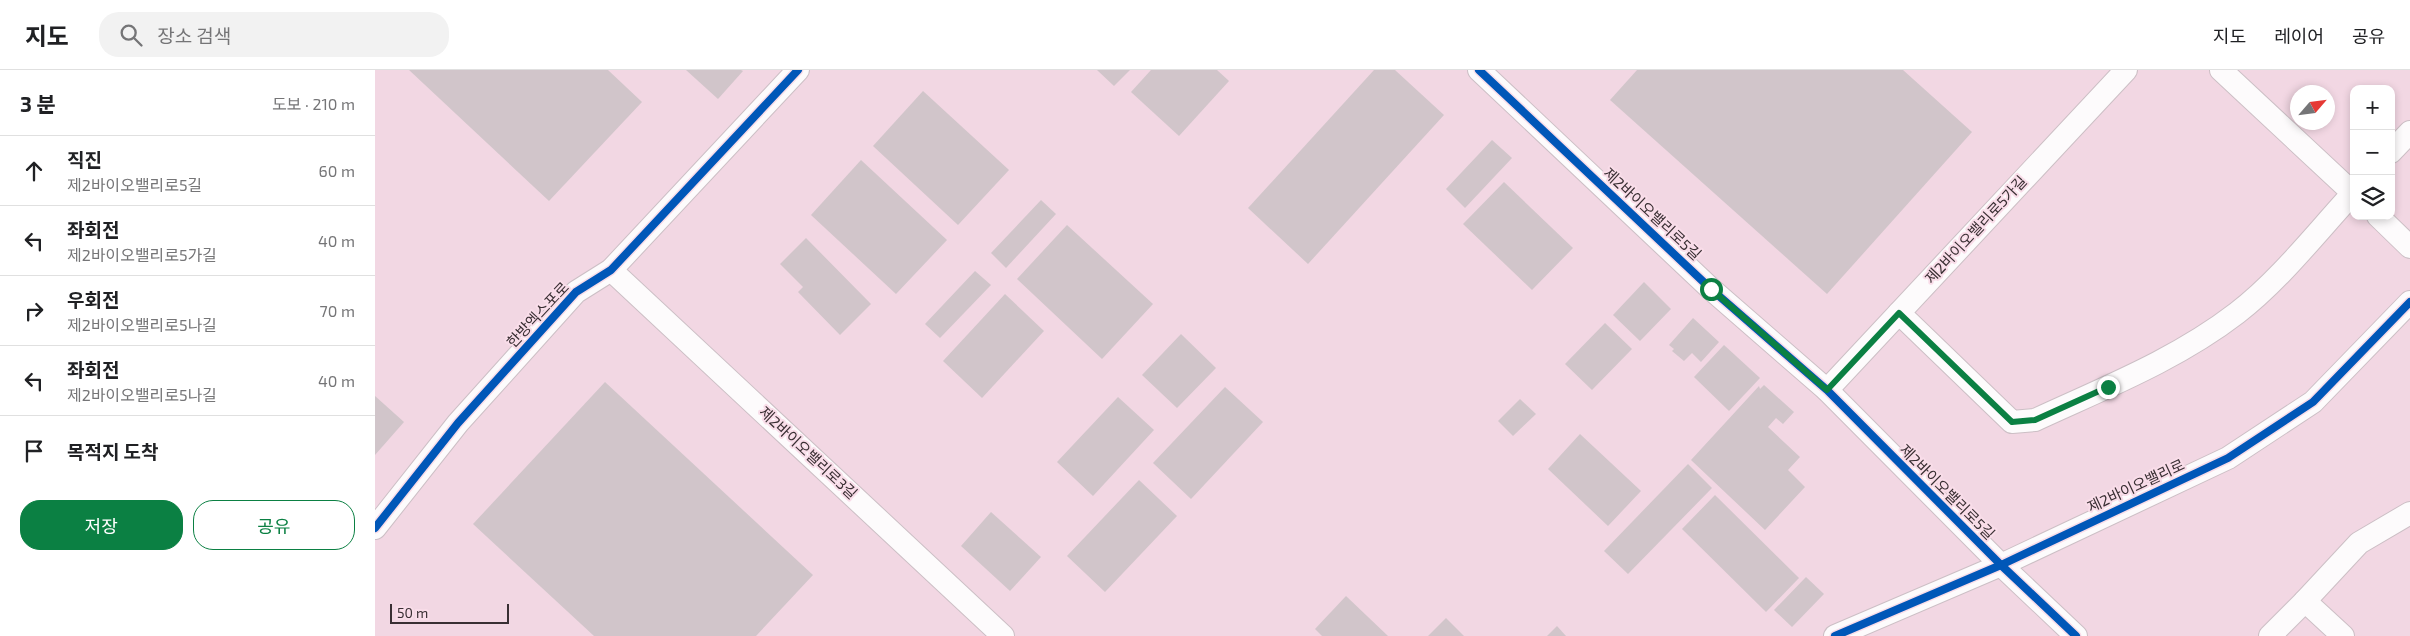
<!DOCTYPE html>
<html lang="ko">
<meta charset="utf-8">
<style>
body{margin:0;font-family:"Exo 2","Noto Sans KR",sans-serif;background:#f2f2f2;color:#202124}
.controls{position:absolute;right:15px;top:15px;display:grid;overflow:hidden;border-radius:10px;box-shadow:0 2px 8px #0003}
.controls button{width:45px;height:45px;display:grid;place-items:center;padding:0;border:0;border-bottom:1px solid #e0e0e0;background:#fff;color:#202124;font:25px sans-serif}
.compass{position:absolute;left:1915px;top:15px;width:45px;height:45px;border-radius:50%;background:#fff;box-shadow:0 2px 8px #0003;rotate:62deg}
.scale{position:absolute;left:15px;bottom:12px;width:119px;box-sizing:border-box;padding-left:5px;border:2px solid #392f33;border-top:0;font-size:14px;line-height:18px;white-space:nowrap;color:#392f33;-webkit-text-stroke:4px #f9dde9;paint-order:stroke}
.stop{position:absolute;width:15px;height:15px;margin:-11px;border:4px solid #0b8043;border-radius:50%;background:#fff}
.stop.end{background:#0b8043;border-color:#fff;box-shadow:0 1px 5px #0008}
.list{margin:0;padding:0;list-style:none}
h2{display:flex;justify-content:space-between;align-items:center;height:65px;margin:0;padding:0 20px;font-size:21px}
h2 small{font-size:16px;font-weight:400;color:#757577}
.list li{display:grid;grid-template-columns:32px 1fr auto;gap:15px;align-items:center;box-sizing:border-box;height:70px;padding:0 20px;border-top:1px solid #e0e0e0}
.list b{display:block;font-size:19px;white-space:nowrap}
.list p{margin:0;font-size:16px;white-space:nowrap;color:#757577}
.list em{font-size:16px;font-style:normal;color:#757577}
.actions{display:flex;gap:10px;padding:15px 20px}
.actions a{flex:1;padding:11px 0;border:1px solid #0b8043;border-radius:20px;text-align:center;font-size:18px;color:#0b8043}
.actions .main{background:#0b8043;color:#fff}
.icon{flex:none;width:28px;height:28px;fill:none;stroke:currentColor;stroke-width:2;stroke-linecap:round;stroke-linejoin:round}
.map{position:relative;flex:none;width:2035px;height:566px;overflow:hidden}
header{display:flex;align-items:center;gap:30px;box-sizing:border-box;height:70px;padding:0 25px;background:#fff;border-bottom:1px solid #e0e0e0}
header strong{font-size:24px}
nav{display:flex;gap:28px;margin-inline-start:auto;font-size:18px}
.search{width:350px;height:45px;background:#f2f2f2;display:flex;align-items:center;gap:12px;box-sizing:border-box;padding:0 18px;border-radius:20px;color:#757577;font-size:19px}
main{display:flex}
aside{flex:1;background:#fff}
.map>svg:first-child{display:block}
.built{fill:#f2d7e3;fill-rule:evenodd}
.building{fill:#d1c5ca}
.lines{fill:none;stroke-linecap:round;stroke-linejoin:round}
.minor-casing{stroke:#ccbfc5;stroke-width:24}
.minor{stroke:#fdfbfc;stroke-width:22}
.cycleway-casing{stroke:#f9dde9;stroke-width:11}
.cycleway{stroke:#0057b8;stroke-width:8}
.route{stroke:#0b8043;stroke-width:6}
.labels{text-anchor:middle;stroke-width:4;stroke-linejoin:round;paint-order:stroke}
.street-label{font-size:15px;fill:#392f33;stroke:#f9dde9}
</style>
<header>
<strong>지도</strong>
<div class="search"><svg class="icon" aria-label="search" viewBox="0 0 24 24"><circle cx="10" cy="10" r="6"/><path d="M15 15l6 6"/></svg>장소 검색</div>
<nav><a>지도</a><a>레이어</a><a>공유</a></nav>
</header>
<main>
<aside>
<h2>3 분<small>도보 · 210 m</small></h2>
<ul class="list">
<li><svg class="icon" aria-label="ahead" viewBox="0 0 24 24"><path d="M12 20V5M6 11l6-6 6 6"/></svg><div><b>직진</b><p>제2바이오밸리로5길</p></div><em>60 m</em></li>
<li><svg class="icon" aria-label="left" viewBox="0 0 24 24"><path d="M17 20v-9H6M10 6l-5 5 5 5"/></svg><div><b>좌회전</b><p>제2바이오밸리로5가길</p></div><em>40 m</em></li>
<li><svg class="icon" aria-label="right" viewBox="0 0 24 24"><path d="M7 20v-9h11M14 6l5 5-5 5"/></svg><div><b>우회전</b><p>제2바이오밸리로5나길</p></div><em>70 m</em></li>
<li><svg class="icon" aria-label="left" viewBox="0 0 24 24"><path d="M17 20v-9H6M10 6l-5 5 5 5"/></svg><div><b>좌회전</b><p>제2바이오밸리로5나길</p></div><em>40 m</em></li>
<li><svg class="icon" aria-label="arrive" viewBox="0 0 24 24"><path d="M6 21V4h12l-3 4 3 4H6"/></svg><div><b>목적지 도착</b></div></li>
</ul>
<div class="actions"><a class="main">저장</a><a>공유</a></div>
</aside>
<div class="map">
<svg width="2035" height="566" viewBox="0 0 2035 566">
<rect width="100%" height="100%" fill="#f3e3ea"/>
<path class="built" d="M0,0H2035V566H0ZM1979,19H2016V146H1979ZM1922,22H1952V52H1922Z"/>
<g class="building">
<polygon points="34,0 233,0 267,32 174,131"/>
<polygon points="311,0 366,0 368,1 343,29"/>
<polygon points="722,0 755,0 739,16"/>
<polygon points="776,0 842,0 854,11 804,66 756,22"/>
<polygon points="999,0 1020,0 1069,45 933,194 873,138"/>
<polygon points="1262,0 1528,0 1597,62 1452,224 1235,30"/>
<polygon points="548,21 634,100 583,155 498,76"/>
<polygon points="1117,70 1137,88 1090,138 1071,119"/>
<polygon points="486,90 572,170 521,224 436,145"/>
<polygon points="1129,112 1198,178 1157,220 1088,154"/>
<polygon points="666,130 681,144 631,198 616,183"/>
<polygon points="692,155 778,234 727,289 642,209"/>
<polygon points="431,168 496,234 465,265 423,222 428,217 405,194"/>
<polygon points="600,201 616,215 565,268 550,254"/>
<polygon points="1269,212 1296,239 1265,271 1238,245"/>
<polygon points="630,224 669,261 607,328 568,291"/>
<polygon points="1318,248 1344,272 1326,292 1317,283 1309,291 1297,281 1299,279 1294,275"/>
<polygon points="1230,253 1257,279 1217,320 1190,294"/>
<polygon points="806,264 841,298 802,338 767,305"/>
<polygon points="1349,275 1385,308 1354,341 1319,307"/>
<polygon points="230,312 438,505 381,566 219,566 98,454"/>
<polygon points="1389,315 1419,342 1408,354 1401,348 1393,357 1425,387 1413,400 1430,417 1390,460 1316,390 1384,316 1385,319"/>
<polygon points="850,317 888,352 816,429 778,393"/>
<polygon points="0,326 29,352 0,385"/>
<polygon points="743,327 779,360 718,426 682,392"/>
<polygon points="1145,329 1161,344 1138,366 1123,351"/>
<polygon points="1205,364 1266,421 1233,456 1173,399"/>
<polygon points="1313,394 1337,418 1253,504 1229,481"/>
<polygon points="764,410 802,446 730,522 692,486"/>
<polygon points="1340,425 1424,508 1391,542 1307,459"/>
<polygon points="616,442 666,487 635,521 586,476"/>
<polygon points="1431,507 1449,524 1417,557 1399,540"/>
<polygon points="971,526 1013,566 947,566 940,559"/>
<polygon points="1071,548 1089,566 1053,566"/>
<polygon points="1182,556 1191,566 1172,566"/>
</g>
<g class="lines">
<defs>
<g id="minor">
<polyline points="1104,0 1336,219 1452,320 1626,495 1701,566"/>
<polyline points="1846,0 1979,124"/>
<polyline points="2016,82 2035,62"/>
<polyline points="2003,146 2035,177"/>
<polyline points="236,200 628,566"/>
<path d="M1524,243L1637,352L1660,350C1729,318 1801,290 1862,243C1905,210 1942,162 1979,122"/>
<polyline points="1452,320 1751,0"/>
<polyline points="0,458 83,353 201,222 236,200 423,0"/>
<polyline points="1460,566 1626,495 1853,388 1938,332 2035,232"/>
<polyline points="1895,566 1930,531"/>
<polyline points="1968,566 1930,531 1984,473 2035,443"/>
</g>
</defs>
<use href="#minor" class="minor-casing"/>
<use href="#minor" class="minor"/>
<defs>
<g id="cycleway">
<polyline points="1104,0 1336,219 1452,320 1626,495 1701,566"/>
<polyline points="0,458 83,353 201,222 236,200 423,0"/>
<polyline points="1460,566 1626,495 1853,388 1938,332 2035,232"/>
</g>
</defs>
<use href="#cycleway" class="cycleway-casing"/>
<use href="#cycleway" class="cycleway"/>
</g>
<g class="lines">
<polyline class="route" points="1336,219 1452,320 1524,243 1637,352 1660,350 1733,317"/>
</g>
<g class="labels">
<g class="street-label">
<text transform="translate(1277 144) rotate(43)" y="5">제2바이오밸리로5길</text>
<text transform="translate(1601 160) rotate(-47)" y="5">제2바이오밸리로5가길</text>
<text transform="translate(163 245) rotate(-47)" y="5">한방엑스포로</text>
<text transform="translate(433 383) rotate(43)" y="5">제2바이오밸리로3길</text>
<text transform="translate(1761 416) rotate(-25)" y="5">제2바이오밸리로</text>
<text transform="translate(1572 422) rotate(45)" y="5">제2바이오밸리로5길</text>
</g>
</g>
</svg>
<div class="controls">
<button>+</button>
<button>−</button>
<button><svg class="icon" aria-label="layers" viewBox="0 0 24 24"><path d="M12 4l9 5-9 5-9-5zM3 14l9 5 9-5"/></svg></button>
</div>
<svg class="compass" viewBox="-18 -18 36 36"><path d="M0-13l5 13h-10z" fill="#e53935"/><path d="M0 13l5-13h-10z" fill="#757577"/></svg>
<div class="scale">50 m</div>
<div class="stop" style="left:1336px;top:219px"></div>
<div class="stop end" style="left:1733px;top:317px"></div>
</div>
</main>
